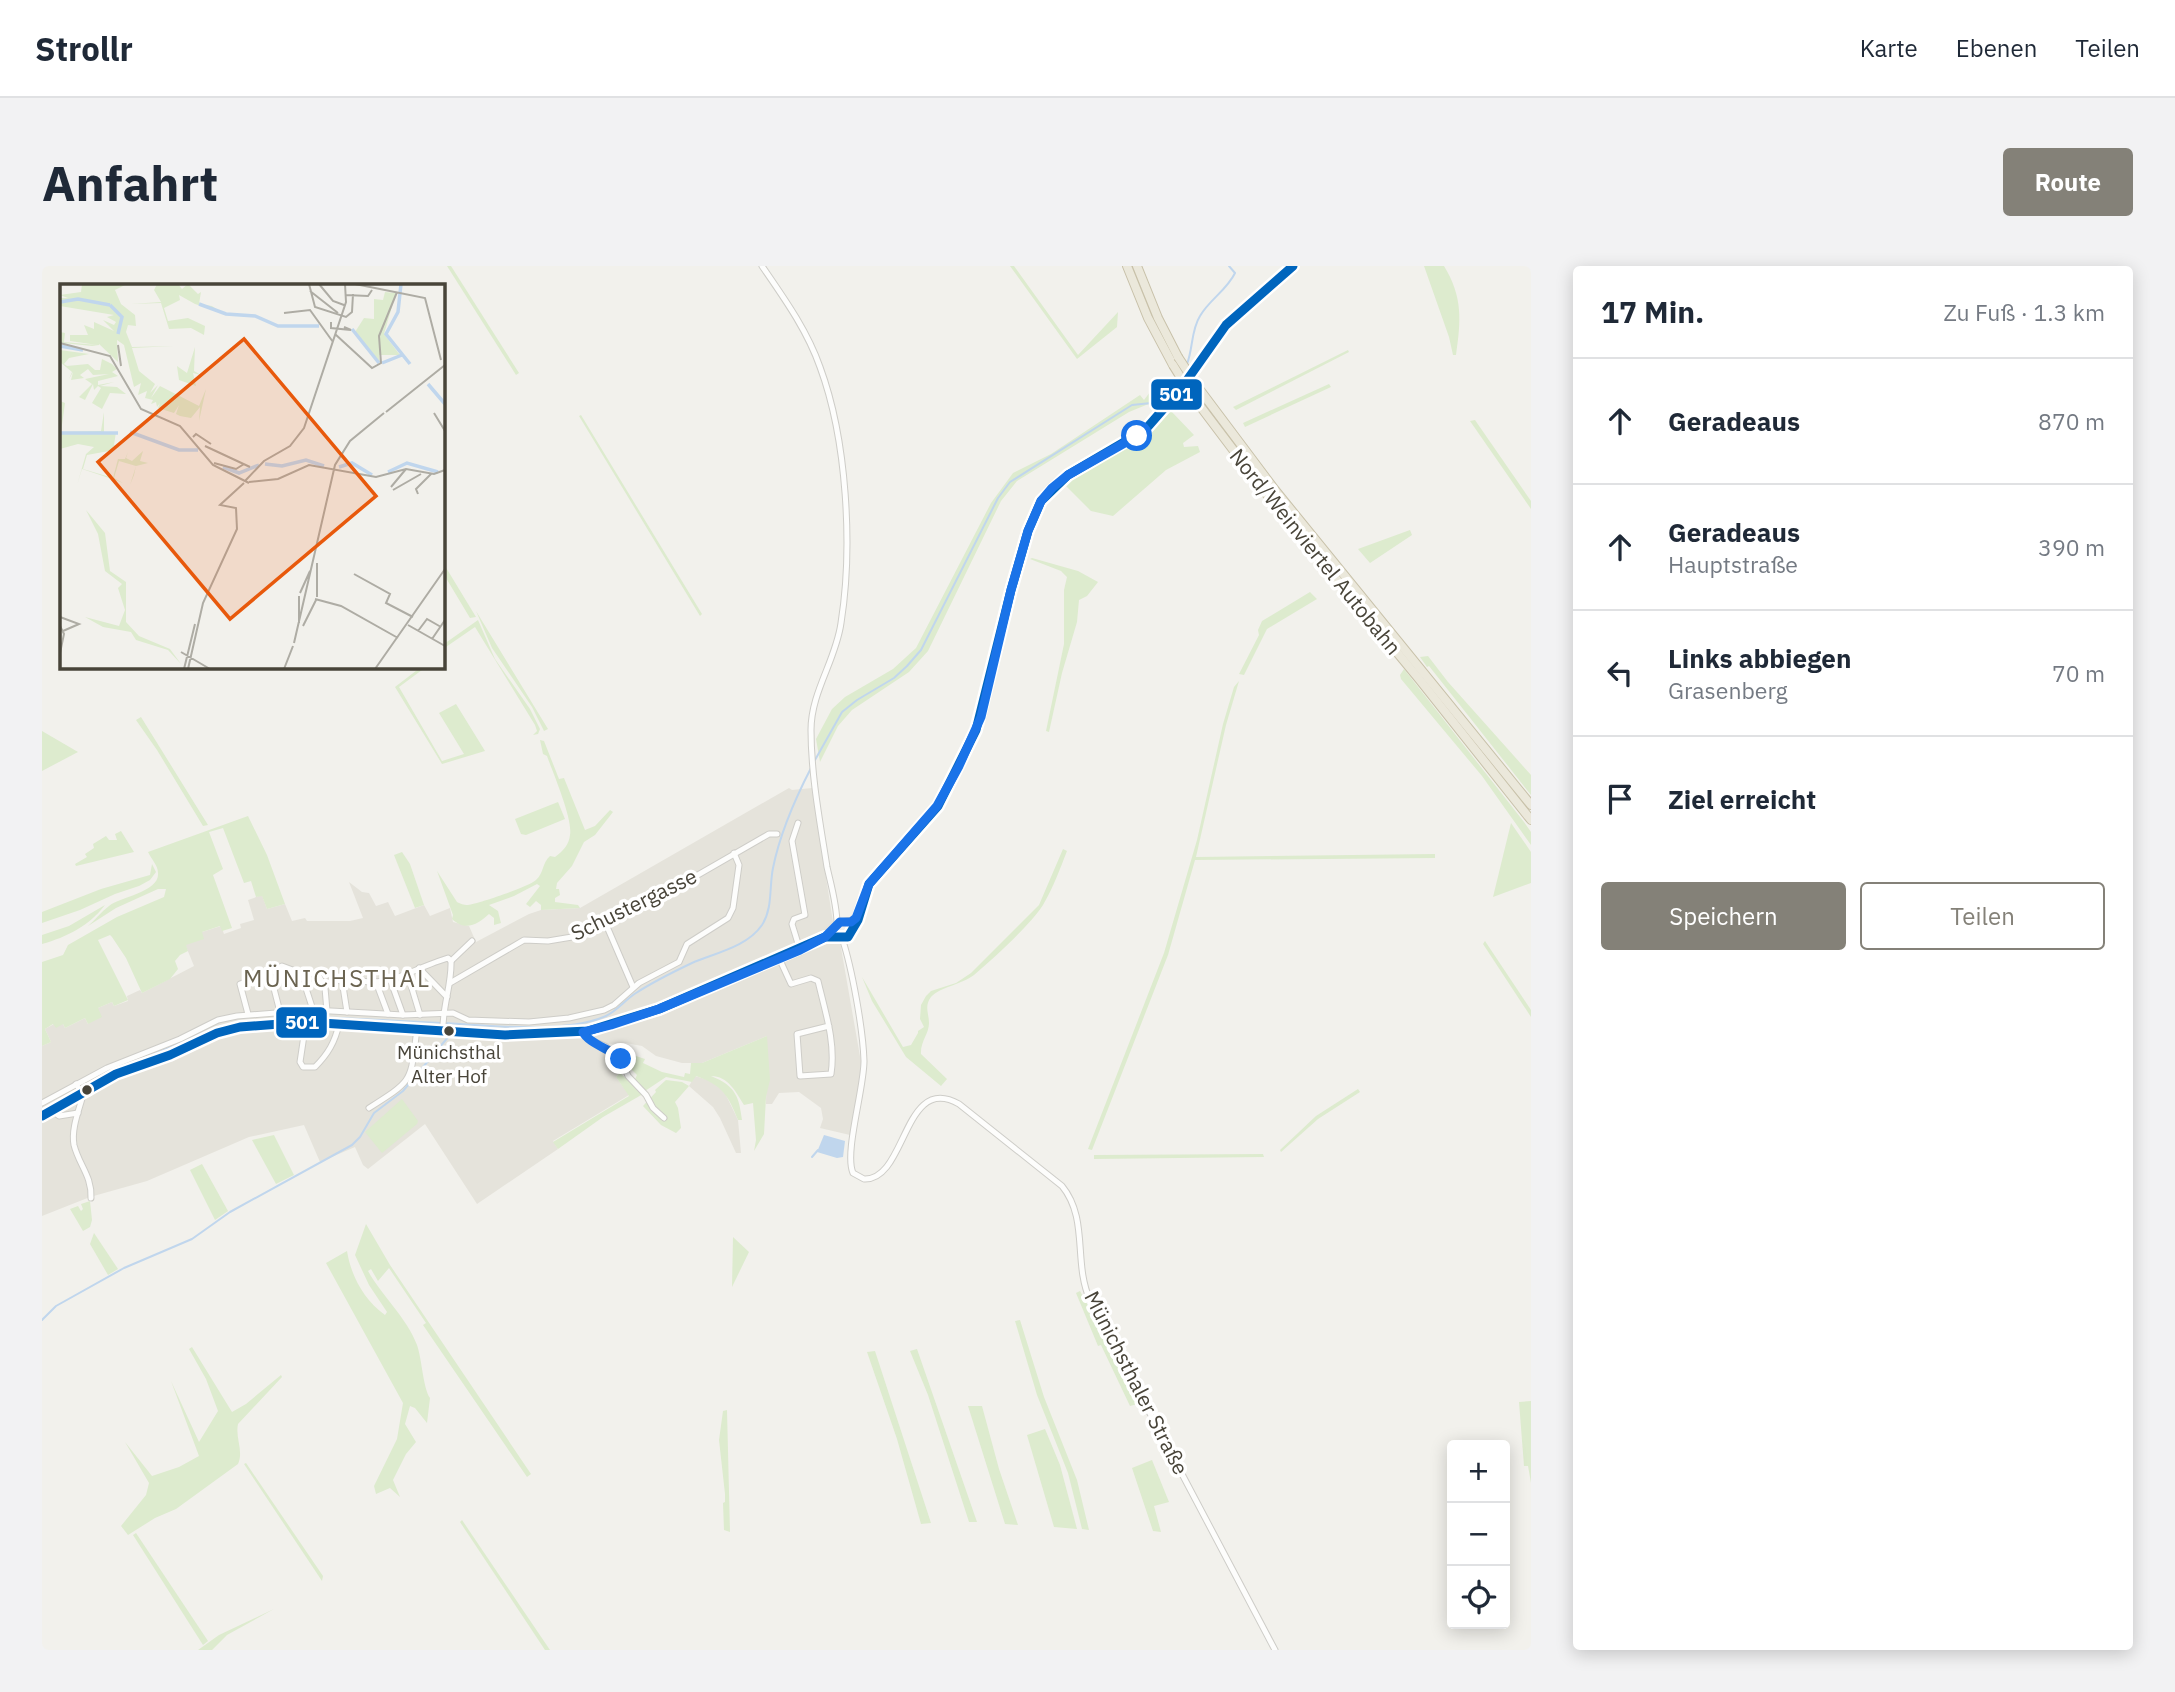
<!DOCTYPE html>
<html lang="de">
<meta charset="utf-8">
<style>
body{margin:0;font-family:"IBM Plex Sans",sans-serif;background:#f2f2f3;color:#1f2937}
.controls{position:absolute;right:21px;bottom:21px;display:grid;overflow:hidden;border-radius:7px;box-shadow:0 4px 18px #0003}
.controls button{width:63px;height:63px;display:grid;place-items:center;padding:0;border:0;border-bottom:2px solid #e0e1e3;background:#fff;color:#1f2937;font:35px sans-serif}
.stop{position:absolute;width:21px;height:21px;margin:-16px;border:5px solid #1a73e8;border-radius:50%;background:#fff}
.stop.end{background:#1a73e8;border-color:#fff;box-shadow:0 2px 7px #0008}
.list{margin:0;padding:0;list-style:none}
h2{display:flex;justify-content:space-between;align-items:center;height:91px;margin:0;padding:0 28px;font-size:30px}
h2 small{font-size:23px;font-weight:400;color:#747a83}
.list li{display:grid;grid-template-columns:46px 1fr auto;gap:21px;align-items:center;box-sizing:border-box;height:126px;padding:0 28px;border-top:2px solid #e0e1e3}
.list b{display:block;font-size:26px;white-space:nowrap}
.list p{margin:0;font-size:23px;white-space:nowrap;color:#747a83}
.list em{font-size:23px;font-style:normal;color:#747a83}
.actions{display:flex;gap:14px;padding:21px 28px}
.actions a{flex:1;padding:16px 0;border:2px solid #848178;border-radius:7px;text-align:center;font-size:24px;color:#848178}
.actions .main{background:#848178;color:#fff}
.icon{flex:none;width:38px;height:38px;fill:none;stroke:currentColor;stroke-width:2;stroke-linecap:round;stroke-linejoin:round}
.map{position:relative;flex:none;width:1489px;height:1384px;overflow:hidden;border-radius:7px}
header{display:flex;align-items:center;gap:42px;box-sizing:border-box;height:98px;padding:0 35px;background:#fff;border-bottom:2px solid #e0e1e3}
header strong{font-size:33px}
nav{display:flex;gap:38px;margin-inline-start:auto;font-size:24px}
.intro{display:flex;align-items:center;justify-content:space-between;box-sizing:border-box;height:168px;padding:0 42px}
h1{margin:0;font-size:49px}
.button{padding:18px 32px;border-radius:7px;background:#848178;color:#fff;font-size:24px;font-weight:700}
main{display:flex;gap:42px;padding:0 42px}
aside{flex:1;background:#fff;border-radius:7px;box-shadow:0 4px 18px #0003}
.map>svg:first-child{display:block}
.residential{fill:#e5e3db}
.green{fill:#ddebce}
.water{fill:#c0d6ed}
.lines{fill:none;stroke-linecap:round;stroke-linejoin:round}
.stream{stroke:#c0d6ed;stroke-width:2}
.minor-casing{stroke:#cecdc8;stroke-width:7}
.highway-casing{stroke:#c8c1a9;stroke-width:10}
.minor{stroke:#fdfdfc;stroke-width:5}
.highway{stroke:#ebe8db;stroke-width:8}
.highway-bridge-casing{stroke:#c8c1a9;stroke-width:10;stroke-linecap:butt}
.highway-bridge{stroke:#ebe8db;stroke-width:8}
.bus-1-casing{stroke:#fff;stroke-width:14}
.bus-1{stroke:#0065bd;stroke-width:9}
.route{stroke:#1a73e8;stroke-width:9}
.bus-dot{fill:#484439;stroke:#fff;stroke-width:2.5}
.labels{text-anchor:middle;stroke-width:7;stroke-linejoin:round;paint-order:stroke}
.bus-label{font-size:19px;fill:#484439;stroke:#fff}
.street-label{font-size:21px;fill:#484439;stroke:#fff}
.quarter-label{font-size:24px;letter-spacing:2px;fill:#6a6350;stroke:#fff}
.inset-river{fill:none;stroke:#c0d6ed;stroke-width:3.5}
.inset-road{fill:none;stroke:#aeaca4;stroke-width:2}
.view{fill:#e8590c;fill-opacity:0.15;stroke:#e8590c;stroke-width:3.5}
.inset-edge{fill:none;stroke:#484439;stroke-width:3.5}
.line-badge{stroke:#fff;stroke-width:2.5}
.badge-label{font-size:19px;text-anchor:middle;font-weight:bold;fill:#fff}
</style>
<header>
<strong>Strollr</strong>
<nav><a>Karte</a><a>Ebenen</a><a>Teilen</a></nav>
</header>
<div class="intro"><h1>Anfahrt</h1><a class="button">Route</a></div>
<main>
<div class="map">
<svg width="1489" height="1384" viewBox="0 0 1489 1384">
<rect width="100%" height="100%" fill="#f2f1ec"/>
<g class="residential">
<polygon points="747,522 750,524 770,522 791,656 790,662 792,672 798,676 819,796 816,827 808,869 778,862 781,853 779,842 757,826 737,827 730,838 724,838 725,770 660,797 640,797 614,790 600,780 584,777 566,778 567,785 583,802 574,811 587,829 511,875 516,883 435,938 383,858 326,903 321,899 313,881 278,896 262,859 207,871 105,915 48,931 0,950 0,780 9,776 3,763 12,758 21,758 23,762 43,752 46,758 56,742 70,736 72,740 86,735 85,730 98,724 100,727 152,700 143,678 160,666 179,660 182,668 199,662 198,658 212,654 206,634 220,629 225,643 243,638 250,655 263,652 265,655 308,655 321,652 307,616 320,626 327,627 334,640 346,636 353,650 382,639 388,650 408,642 411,656 427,660 434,676 487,648 499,644 538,642"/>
<polygon points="653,810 673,816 683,827 696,854 699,887 694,887 678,852 671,841 647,820"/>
</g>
<g class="green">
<polygon points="405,0 409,0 477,107 474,109"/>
<polygon points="968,0 972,0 1036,89 1076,46 1075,61 1035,93"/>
<path d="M1382,0H1402C1421,31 1419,55 1414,89H1411L1407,71Z"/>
<polygon points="1306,84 1307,86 1194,144 1191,141"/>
<polygon points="1130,115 1134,121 1123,134 1104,139 1087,146 975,215 959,235 886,385 867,406 810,444 796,460 778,496 774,473 790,443 803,431 851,403 874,382 949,237 971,207 1009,188 1098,129 1102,134 1111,122"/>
<polygon points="1287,118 1289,121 1203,161 1201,157"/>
<polygon points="1129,145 1152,169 1141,177 1142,181 1156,180 1158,186 1124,204 1071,250 1049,245 1022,218 1042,203 1103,172"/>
<polygon points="539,149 660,348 658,350 537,150"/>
<polygon points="1433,154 1489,235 1489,243 1428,155"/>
<polygon points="1368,264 1370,269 1328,297 1316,283"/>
<polygon points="990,292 1036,305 1056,316 1045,330 1037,334 1035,356 1020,407 1007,466 1004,465 1022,378 1022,324 1025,311 1019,305 988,293"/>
<polygon points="401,295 403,300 434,351 428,352 401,307"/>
<polygon points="1268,326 1275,333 1225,363 1202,409 1197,408 1217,369 1216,364 1220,355"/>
<polygon points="434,345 506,463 502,465 490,441 450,382"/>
<polygon points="436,354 453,393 488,443 498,463 496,468 491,469 495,465 493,459 433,361 401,383 402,378"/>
<polygon points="1386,390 1406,416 1489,509 1489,529 1387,400 1385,401 1378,391"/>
<polygon points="379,401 384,401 357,421 400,495 422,488 397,447 414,438 443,485 400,498 353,421"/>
<polygon points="1362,403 1482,556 1489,566 1489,579 1440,510 1359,413 1358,409"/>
<polygon points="1197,415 1184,459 1154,591 1393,588 1393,592 1153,594 1126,689 1050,884 1046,883 1122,687 1155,574 1181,458 1192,421"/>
<polygon points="99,451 166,559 161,560 115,484 94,454"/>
<polygon points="0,465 36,486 0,505"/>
<path d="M498,474L502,475L517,513L522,512L543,564L553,560L568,544L571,546L553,569L542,576L530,600L515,617L514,623H517L518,629L513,632V636L536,639L538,642L499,644V639L494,635L488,641L484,638L498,620L495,618L472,630L447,639L456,645L459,657L452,659V652L447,648C436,658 424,666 410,653L411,649L395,605L415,636C419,638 421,639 426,639C436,638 486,621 494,614C502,607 500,597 508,590L513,591C521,585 527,579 528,569C531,553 511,507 505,490L501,488Z"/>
<polygon points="516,536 523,553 484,569 479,568 473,553"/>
<path d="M206,550L225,589L243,638L225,643L220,630L214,631L209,615L202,617L181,562L167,566L181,603L171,609L190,662L180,665L178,660L160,666L162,673L144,679L146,685L138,689L133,695L136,703L128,713L100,727L84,692L70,671L68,669L56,674L86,734L72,740L70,736L56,742L60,751L46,758L43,752L23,762L21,758L14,762L11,758L3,763L9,776L0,780V696L21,689L26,679L75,651L122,631L124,623H116L74,642L46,660C53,654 59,646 67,640C78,631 118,626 116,607C116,599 109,593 106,586Z"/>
<polygon points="1469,557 1489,586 1489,617 1451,631"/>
<polygon points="79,565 92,586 34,600 33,598 45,591 43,588 52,582 51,578 64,570 67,574 75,574 73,568"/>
<path d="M1021,583L1025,585C1018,603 1011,622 1001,639C989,658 950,694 932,709C921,718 898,721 889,731C882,740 887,748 887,757C887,768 878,776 879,788L905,813L899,820L864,791L830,735L820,711L861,781L869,779L876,767V765L882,761L878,753L879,739L884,730L889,725L914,717L929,707L997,639Z"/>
<polygon points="360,586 368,598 382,639 373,642 352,589"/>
<polygon points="110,598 114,606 108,614 97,620 73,628 38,644 0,657 0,646 59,623 108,609"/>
<path d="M63,639C47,660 25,671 0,678V669L27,660Z"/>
<polygon points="1443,675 1489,744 1489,751 1441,678"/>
<path d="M725,770L728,814L724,831L722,868L712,885L714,874L711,837L702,839C694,826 686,810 669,810C694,820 697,831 700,854H696C686,829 680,819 654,810L650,816L624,811L603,825L592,815L595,809L567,781L603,793L601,797L620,806L642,811L643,807L648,808L649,797H660Z"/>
<polygon points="578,807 601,828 561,851 516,883 511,876 587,830 574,811"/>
<polygon points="624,814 640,816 647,820 633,836 636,842 639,862 634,867 619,859 601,840 614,826 613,824"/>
<polygon points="1316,823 1318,826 1276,853 1239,886 1238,884 1274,850"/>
<polygon points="360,833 376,855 375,858 340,887 323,866"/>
<polygon points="232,869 252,909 234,918 210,874"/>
<polygon points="1221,888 1222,891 1052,893 1052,889"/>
<polygon points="160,898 186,945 173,954 148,904"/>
<polygon points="48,935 50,954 48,961 41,965 28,943 36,940 39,945 41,943 39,938"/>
<path d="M324,958L348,999L489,1208L485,1211L381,1059L384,1057L347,1002L336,1015L329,1003L326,1005C340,1030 365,1052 375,1079C380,1093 381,1122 388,1132L385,1157L373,1142L368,1140L363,1158L374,1176L364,1188L351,1214L358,1231L348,1222L334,1228L332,1220L355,1173L361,1137L284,997L305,985C309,1010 322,1034 343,1049L345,1046L327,1019L313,989Z"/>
<polygon points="52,967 76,1003 66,1009 48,978"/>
<polygon points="691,971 707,986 690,1021"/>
<polygon points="1038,1025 1099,1137 1088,1140 1059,1079 1056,1080 1034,1027"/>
<polygon points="978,1054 1002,1131 1035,1214 1047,1264 1040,1263 1026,1207 995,1129 973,1055"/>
<path d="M150,1081L190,1146L204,1138L239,1109L240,1111L196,1158C193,1172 202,1185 196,1198L134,1243L113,1252L86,1269L79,1260L104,1229L107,1217L83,1176L110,1210L137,1201L157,1190L129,1115L157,1176L176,1145L164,1113L147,1083Z"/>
<polygon points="875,1083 935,1256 927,1256 886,1129 868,1085"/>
<polygon points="833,1085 889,1257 879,1258 855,1173 825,1086"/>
<polygon points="1489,1135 1489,1217 1486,1200 1482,1200 1477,1136"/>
<polygon points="926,1140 940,1140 957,1203 976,1259 963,1258"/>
<polygon points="685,1144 688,1266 682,1264 681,1237 683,1236 683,1228 677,1174 681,1145"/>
<polygon points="1003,1163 1018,1199 1035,1263 1012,1261 985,1169"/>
<polygon points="1110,1194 1127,1236 1112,1240 1119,1266 1111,1265 1090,1202"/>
<polygon points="204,1197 281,1310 280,1315 202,1198"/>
<polygon points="420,1254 508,1384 503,1384 418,1256"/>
<polygon points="94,1267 166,1375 161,1379 91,1269"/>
<polygon points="232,1343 185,1369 170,1384 156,1384 177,1369"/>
</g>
<polygon class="water" points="782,869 803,875 801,891 795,892 775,886"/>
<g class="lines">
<g class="stream">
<path d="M1145,98C1151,83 1149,64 1158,50C1167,34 1185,24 1193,7L1187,0"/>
<polyline points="773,494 800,446 815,434 852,412 865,400 879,384 956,232 968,216 1090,139 1109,137 1115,133 1136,111"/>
<path d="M404,757C448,760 523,768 564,750C575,745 583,734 594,727C611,716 631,706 650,697C673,687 705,681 720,659C731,642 727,621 731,602C738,567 753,533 769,502"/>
<polyline points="0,844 57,812 178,760 256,750 399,757"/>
<polyline points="770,891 776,884"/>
<polyline points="0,1054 14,1040 82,1002 150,973 188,946 310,879 318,871 332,847 361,825 417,758"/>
</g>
<defs>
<g id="minor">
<path d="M720,0C742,32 765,64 778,101C805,174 811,281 799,357C794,394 769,426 769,464C769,509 778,556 785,601C789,619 795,639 795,658"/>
<polyline points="756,557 750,575 763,649 752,653 750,658 758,684"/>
<polyline points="563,656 591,721"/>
<polyline points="787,670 795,669 803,672 809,668 827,618 896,540 934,464 942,439 969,324 986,265 999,235 1010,222 1026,209 1084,177 1103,164 1138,124 1184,59 1251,0"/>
<path d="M800,672C810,702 821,763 822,795C822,823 802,887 811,907L822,913C865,915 861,806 917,838L1020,920C1047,953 1031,997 1048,1034L1233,1384"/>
<path d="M737,692L749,718L769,712L776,715C783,745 794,777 789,808L758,810L755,768L787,760"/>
<polyline points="409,695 430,675"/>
<polyline points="377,702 405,731"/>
<polyline points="365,706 378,749"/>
<polyline points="228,707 238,746"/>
<polyline points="259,707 271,744"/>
<polyline points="348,713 361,749"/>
<polyline points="334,716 346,748"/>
<polyline points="281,717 300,714"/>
<polyline points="408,717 482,674 506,675 530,671 609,636 727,568 735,568"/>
<path d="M305,746L300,714C311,711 321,717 333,716C354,715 376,702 397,695L406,692L409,695"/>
<polyline points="206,748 198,718 228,707 240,700 259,707 276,708 283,722 285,745"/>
<path d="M264,756L258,796L261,801H273C286,788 293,776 297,758"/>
<path d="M401,765C400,741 410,719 409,695"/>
<polyline points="541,766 546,773 563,780 579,793 586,810 604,829 611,842 622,852"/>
<path d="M34,818L41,829C37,844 29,863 32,879C37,899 50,910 49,932"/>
<polyline points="0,837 65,802 138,773 176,754 195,750 271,744 361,749 411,747 426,754 487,756 527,752 562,744 572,739 597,717 637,696 645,678 686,652 691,642 697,599 692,587"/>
<path d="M327,842C373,813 368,816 375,763"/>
<polyline points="10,845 17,850 36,847"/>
<polyline points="0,850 74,808 128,789 175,767 198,761 264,756 479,770 552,764 617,743 743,690 783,671 798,656 812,654 818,645"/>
</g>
<g id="highway">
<polyline points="1085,0 1106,52 1131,99"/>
<polyline points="1095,0 1116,52 1136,91"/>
<polyline points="1155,120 1233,224 1489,539"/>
<polyline points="1149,128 1226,230 1377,413 1489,554"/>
</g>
</defs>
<use href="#minor" class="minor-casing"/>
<use href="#highway" class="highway-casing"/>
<use href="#minor" class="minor"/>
<use href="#highway" class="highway"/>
<defs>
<g id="highway-bridge">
<polyline points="1136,91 1155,120"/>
<polyline points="1131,99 1149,128"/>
</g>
</defs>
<use href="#highway-bridge" class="highway-bridge-casing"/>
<use href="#highway-bridge" class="highway-bridge"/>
<defs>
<polyline id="bus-1" points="0,850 74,808 128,789 175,767 198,761 264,756 463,769 546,765 617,743 783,671 806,671 816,654 827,618 896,540 934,464 969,324 986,265 999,235 1026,209 1103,164 1138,124 1184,59 1251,0"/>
</defs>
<use href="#bus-1" class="bus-1-casing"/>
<use href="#bus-1" class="bus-1"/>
</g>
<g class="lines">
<path class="route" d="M579,793C568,783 546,777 541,766L569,759L617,743L758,684L783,671L798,656H809L814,652L827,618L895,540L917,500L939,451L969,324L986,265L999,235L1010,222L1026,209L1095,170"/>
</g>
<g class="bus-dot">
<circle cx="407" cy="765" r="6"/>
<circle cx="45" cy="824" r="6"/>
</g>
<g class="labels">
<g class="bus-label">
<text x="407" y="793">Münichsthal<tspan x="407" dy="24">Alter Hof</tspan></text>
</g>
<g class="street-label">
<text transform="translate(1273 286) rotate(51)" y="7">Nord/Weinviertel Autobahn</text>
<text transform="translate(592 639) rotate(-26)" y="7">Schustergasse</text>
<text transform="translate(1094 1117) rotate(63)" y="7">Münichsthaler Straße</text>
</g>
<g class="quarter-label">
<text x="295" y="721">MÜNICHSTHAL</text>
</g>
</g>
<g transform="translate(18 18)">
<rect width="385" height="385" fill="#f2f1ec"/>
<path d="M22,0H67L55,6L61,20L75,31L76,42L68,41L66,48L72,63L114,62L72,64L79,87L95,100L90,109L98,101L91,114L100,102L139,122L146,105L139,137L140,123L131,134L120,132L116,130L119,121L114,129L98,124L100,119L97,123L96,118L91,120L93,116L85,114L87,107L78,111L81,99L74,103L64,61L57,56L58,78L39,60V61L32,62L3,59L0,57V48L5,49L4,58L37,61L10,57V51H28L24,41L34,45V38L54,47L43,36L54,41L56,38L47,33L54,31L0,22V14H8L0,11L21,8ZM97,0H118L122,5L128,0L138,10L141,8L139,20L152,22L161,28L135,20L119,11L120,16L104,24L108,37L128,34L145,42L144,51L131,44L109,45L101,19L71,20L101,18L94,6ZM325,8L336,9L324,50L340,71H319L320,79L295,48L304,34L314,35V15L323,16ZM135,63L134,87L141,91L133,89L136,102L119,96L117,82L127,89ZM0,66L29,70L9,74L4,80L7,82L28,80L35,86H40L42,75L52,80L57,85L52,88L58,92L38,97V101L54,98L40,102L57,103L66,110L50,109L42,125L32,119L41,104L38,102L34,106L33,100L25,116L19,113L32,100L25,95L49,90L33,91L28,85L20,91L24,94L11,96L13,88L9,95L12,88L0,78ZM0,117L5,119L1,148L41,147L44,128V148H56L54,161L61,165L54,162L49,167L27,171L23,185L53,194L58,175H65L68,168L66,174L72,177L83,167L80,177L88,179L76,182L74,191L70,201L76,182L59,177L54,194L63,199L55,196L45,231L55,196L22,185L17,201L26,170L34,163L18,160L0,165ZM26,226L45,249L50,287L66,298V338L79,352L110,365L121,380L108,366L76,356L71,348L43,343L25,333L59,342L65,326L58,304L62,300L45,287L38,250Z" fill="#ddebce"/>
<path class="inset-river" d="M341,0L338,28L326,50L350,80M0,18L18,15L50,21M139,20L166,30L195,32L218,42H259M50,21L62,33L58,50M292,45L319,79M0,62L23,66M322,79L342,71M368,100L385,120M70,148L119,166H138M0,149H58M205,180L222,182L246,176L264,182M163,183L179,189L199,181M279,183L292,179L312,191M328,188L347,179L378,188"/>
<path class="inset-road" d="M249,0L255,23L286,33L292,28L293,10M259,0L273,17L284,21M295,0L365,14L381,76M250,7L278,29M286,11L308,12L312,6M224,29L250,26L273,58M271,38V44L291,46L284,43M275,50L312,84L321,79L319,52L337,8M0,59L50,72L81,125L120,142L153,181L189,199M58,61L61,82M326,128L385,81M374,129L385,147M133,153L136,150L151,160M145,162L190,183M154,179L176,185L184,180M185,197L204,177L230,162L244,144L286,18L285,0M189,198L218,195L249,181L316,193L346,185L374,190L385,186M331,203L346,185M333,206L361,190M358,210L356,205L371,190M257,279V313M294,290L330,310L326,319L353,333M240,309L250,287M255,315L281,322L338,354M0,333L19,340L3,347M239,339V312M348,341L385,362M0,342L4,350L0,369M243,342L256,316M358,347L367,335L381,343M372,355L385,336M234,359L275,181L290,157L324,129M121,368L150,385M124,385L135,340M128,385L143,319L177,245L176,224L160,221L184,199M224,385L233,362M315,385L385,285"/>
<path class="view" d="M184,55L316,212L170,335L38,178Z"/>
<rect width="385" height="385" class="inset-edge"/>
</g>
<g class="line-badge">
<rect x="1108" y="112" width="53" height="33" rx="7" fill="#0065bd"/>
<rect x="233" y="740" width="53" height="33" rx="7" fill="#0065bd"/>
</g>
<g class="badge-label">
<text x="1134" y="135">501</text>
<text x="260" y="763">501</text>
</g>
</svg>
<div class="controls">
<button>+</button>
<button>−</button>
<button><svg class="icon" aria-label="locate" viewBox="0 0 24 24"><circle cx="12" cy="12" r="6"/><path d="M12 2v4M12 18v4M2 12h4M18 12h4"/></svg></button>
</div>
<div class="stop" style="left:1095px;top:170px"></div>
<div class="stop end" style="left:579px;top:793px"></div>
</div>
<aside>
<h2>17 Min.<small>Zu Fuß · 1.3 km</small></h2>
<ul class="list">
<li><svg class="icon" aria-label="ahead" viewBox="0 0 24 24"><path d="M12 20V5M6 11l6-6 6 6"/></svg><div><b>Geradeaus</b></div><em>870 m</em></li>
<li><svg class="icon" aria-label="ahead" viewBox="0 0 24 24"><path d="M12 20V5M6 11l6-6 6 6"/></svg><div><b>Geradeaus</b><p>Hauptstraße</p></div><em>390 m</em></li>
<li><svg class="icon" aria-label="left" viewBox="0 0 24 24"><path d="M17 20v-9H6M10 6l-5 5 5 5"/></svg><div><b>Links abbiegen</b><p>Grasenberg</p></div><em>70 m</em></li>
<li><svg class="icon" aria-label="arrive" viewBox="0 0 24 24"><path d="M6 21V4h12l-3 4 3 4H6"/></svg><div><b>Ziel erreicht</b></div></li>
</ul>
<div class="actions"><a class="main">Speichern</a><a>Teilen</a></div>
</aside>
</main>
